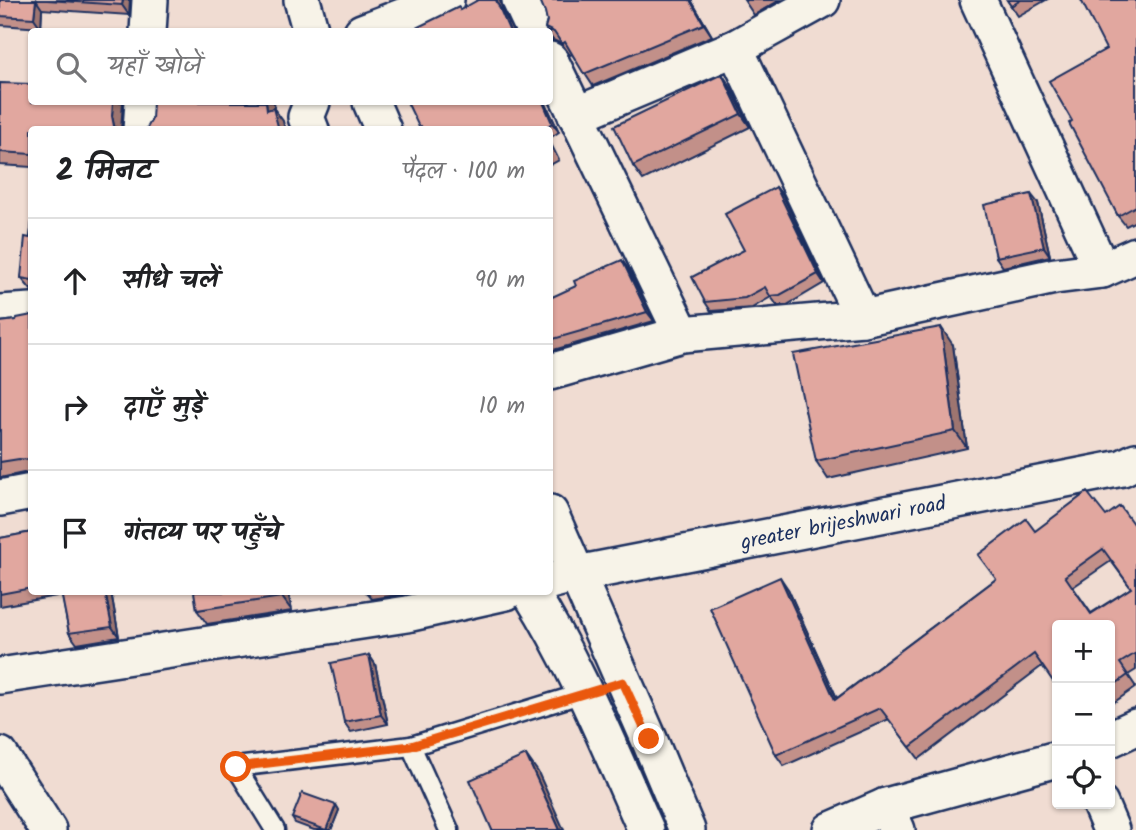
<!DOCTYPE html>
<html lang="hi">
<meta charset="utf-8">
<style>
body{margin:0;font-family:Kalam,"Playpen Sans Deva",sans-serif;background:#f2f2f2;color:#202124}
.controls{position:absolute;right:21px;bottom:21px;display:grid;overflow:hidden;border-radius:7px;box-shadow:0 2px 5px #0004}
.controls button{width:63px;height:63px;display:grid;place-items:center;padding:0;border:0;border-bottom:2px solid #e0e0e0;background:#fff;color:#202124;font:35px sans-serif}
.stop{position:absolute;width:21px;height:21px;margin:-16px;border:5px solid #ea580c;border-radius:50%;background:#fff}
.stop.end{background:#ea580c;border-color:#fff;box-shadow:0 2px 7px #0008}
.list{margin:0;padding:0;list-style:none}
h2{display:flex;justify-content:space-between;align-items:center;height:91px;margin:0;padding:0 28px;font-size:30px}
h2 small{font-size:23px;font-weight:400;color:#757577}
.list li{display:grid;grid-template-columns:46px 1fr auto;gap:21px;align-items:center;box-sizing:border-box;height:126px;padding:0 28px;border-top:2px solid #e0e0e0}
.list b{display:block;font-size:26px;white-space:nowrap}
.list em{font-size:23px;font-style:normal;color:#757577}
.icon{flex:none;width:38px;height:38px;fill:none;stroke:currentColor;stroke-width:2;stroke-linecap:round;stroke-linejoin:round}
.map{position:relative;flex:none;width:1136px;height:830px;overflow:hidden}
.search{position:absolute;background:#fff;box-shadow:0 2px 5px #0004;left:28px;top:28px;width:525px;height:77px;display:flex;align-items:center;gap:18px;box-sizing:border-box;padding:0 24px;border-radius:7px;color:#757577;font-size:26px}
.panel{position:absolute;background:#fff;box-shadow:0 2px 5px #0004;left:28px;top:126px;width:525px;height:469px;border-radius:7px}
.map>svg:first-child{display:block}
.lines{fill:none;stroke-linecap:round;stroke-linejoin:round}
.lane-casing{stroke:#1b2f5e;stroke-width:23}
.street-casing{stroke:#1b2f5e;stroke-width:40}
.lane{stroke:#f7f3e8;stroke-width:18}
.street{stroke:#f7f3e8;stroke-width:35}
.wall{fill:#c29089;stroke:#1b2f5e;stroke-width:2;fill-rule:evenodd}
.shaded-wall{fill:#9e756f;stroke:#1b2f5e;stroke-width:2}
.building{fill:#e1a79f;stroke:#1b2f5e;stroke-width:2;fill-rule:evenodd}
.route{stroke:#ea580c;stroke-width:9}
.labels{text-anchor:middle;stroke-width:5;stroke-linejoin:round;paint-order:stroke}
.street-label{font-size:21px;fill:#1b2f5e;stroke:#f7f3e8}
</style>
<div class="map">
<svg width="1136" height="830" viewBox="0 0 1136 830">
<rect width="100%" height="100%" fill="#f0dcd2"/>
<filter id="ink" filterUnits="userSpaceOnUse"><feTurbulence type="fractalNoise" baseFrequency=".0143" numOctaves="2"/><feDisplacementMap in="SourceGraphic" scale="14" xChannelSelector="R" yChannelSelector="G"/><feConvolveMatrix kernelMatrix="1 2 1 2 8 2 1 2 1" color-interpolation-filters="sRGB"/></filter>
<g filter="url(#ink)">
<g class="lines">
<defs>
<g id="lane">
<polyline points="411,746 449,830"/>
<polyline points="275,830 236,767 411,746 584,693"/>
</g>
<g id="street">
<polyline points="302,0 311,32"/>
<polyline points="520,0 535,32"/>
<polyline points="978,0 1102,270"/>
<polyline points="148,32 150,0"/>
<polyline points="362,32 446,0"/>
<polyline points="735,48 863,318"/>
<polyline points="550,60 682,334"/>
<polyline points="371,102 383,130"/>
<polyline points="576,115 735,48 822,0"/>
<polyline points="141,130 143,102"/>
<polyline points="311,130 306,117 312,102"/>
<polyline points="0,313 32,311"/>
<polyline points="550,372 682,334 863,318 1055,276 1102,270 1136,255"/>
<polyline points="0,498 32,492"/>
<polyline points="550,513 649,739 687,830"/>
<path id="s1" d="M550,581L577,574L1122,468L1136,461"/>
<path d="M530,592C577,666 610,750 646,830"/>
<polyline points="0,676 407,614 506,592"/>
<polyline points="1110,739 1136,727"/>
<polyline points="0,755 48,830"/>
<polyline points="1100,804 1111,830"/>
<polyline points="831,830 886,806"/>
<polyline points="897,830 886,806 1057,759"/>
</g>
</defs>
<use href="#lane" class="lane-casing"/>
<use href="#street" class="street-casing"/>
<use href="#lane" class="lane"/>
<use href="#street" class="street"/>
</g>
<g class="wall">
<polygon points="0,0 130,0 129,15 42,9 41,28 0,25"/>
<polygon points="691,0 712,36 593,86 572,54 570,55 562,44 553,40 550,36 550,32 547,32 545,28 547,21 545,12"/>
<polygon points="744,0 780,0 754,15"/>
<polygon points="1007,0 1046,0 1018,16"/>
<polygon points="1136,0 1136,221 1126,226 1118,216 1072,121 1106,49"/>
<polygon points="722,74 731,88 750,127 643,180 633,166"/>
<polygon points="0,83 123,102 121,130 32,130 32,167 0,165"/>
<polygon points="545,102 559,132 550,138 550,130 420,130 419,127"/>
<polygon points="550,142 559,160 550,165"/>
<polygon points="776,187 783,196 824,283 787,305 777,305 771,297 752,308 711,311 705,302 744,250"/>
<polygon points="1038,203 1050,256 1003,267 996,257"/>
<polygon points="32,221 32,291 21,278 30,238"/>
<polygon points="629,270 654,321 550,351 550,298"/>
<polygon points="32,315 32,473 28,472 0,478 0,322 16,320"/>
<polygon points="953,345 967,448 828,479 816,461"/>
<path d="M1106,516L1136,528V670L1128,675L1136,687L1110,705V625L1042,666L919,759L889,719L784,766L776,755L788,589L837,698L996,579L1035,531ZM1111,561L1131,588L1091,613L1073,587Z"/>
<polygon points="32,532 32,592 111,592 119,637 77,644 69,633 62,595 0,606 0,538"/>
<polygon points="288,592 292,611 207,624 197,610"/>
<polygon points="366,592 416,592 372,599"/>
<polygon points="369,655 375,664 388,724 351,732 344,722"/>
<polygon points="336,805 339,810 331,830 314,830 295,823 292,818"/>
</g>
<g class="shaded-wall">
<polygon points="36,0 42,9 41,28 34,18"/>
<polygon points="123,0 130,0 129,15 122,5"/>
<polygon points="496,0 500,0 502,9 513,32 510,32"/>
<polygon points="690,0 691,0 712,36 704,24"/>
<polygon points="722,74 731,88 750,127 741,114"/>
<polygon points="113,102 123,102 121,130 116,130 114,126 112,116"/>
<polygon points="266,102 274,102 275,110 283,121 285,130 279,130 267,110"/>
<polygon points="543,102 545,102 559,132 552,123"/>
<polygon points="776,187 783,196 824,283 818,274"/>
<polygon points="1031,194 1038,203 1050,256 1044,247"/>
<polygon points="622,260 629,270 654,321 647,312"/>
<polygon points="941,327 953,345 967,448 955,431"/>
<polygon points="780,577 788,589 843,712 835,700"/>
<polygon points="105,592 111,592 119,637 112,627"/>
<polygon points="281,592 288,592 292,611 282,597"/>
<polygon points="369,655 375,664 388,724 381,715"/>
<polygon points="526,755 538,772 564,830 560,830"/>
<polygon points="336,805 339,810 331,830 326,830"/>
</g>
<g class="building">
<polygon points="0,0 36,0 34,18 0,16"/>
<polygon points="47,0 123,0 122,5"/>
<polygon points="478,0 496,0 510,32 408,32 459,7 460,10"/>
<polygon points="540,0 690,0 704,24 584,74 565,42 562,44 554,32 545,28 547,21 545,12"/>
<polygon points="1007,0 1021,0 1011,6"/>
<polygon points="1081,0 1136,0 1136,206 1118,216 1069,123 1072,121 1049,81 1106,49"/>
<polygon points="722,74 741,114 633,166 614,126"/>
<polygon points="0,83 32,84 32,102 113,102 112,116 114,126 117,130 32,130 32,154 0,152"/>
<polygon points="153,102 266,102 267,110 273,108 279,130 146,130 152,119"/>
<polygon points="407,102 543,102 552,123 541,130 423,130 421,126 419,127"/>
<polygon points="776,187 818,274 780,295 770,296 765,287 745,298 705,302 692,277 744,250 725,214"/>
<polygon points="1031,194 1044,247 996,257 984,205"/>
<polygon points="32,221 32,280 21,278 25,237 30,238"/>
<polygon points="622,260 647,312 550,340 550,298 576,286 574,281"/>
<polygon points="32,315 32,460 19,459 0,462 0,322 16,320 17,318"/>
<polygon points="941,327 955,431 816,461 793,354"/>
<path d="M1087,492L1106,516L1120,506L1136,528V653L1120,663L1128,675L1110,688V625H1057V687L1034,654L910,747L880,708L776,755L710,608L780,577L835,700L996,579L978,555L1026,519L1035,531ZM1103,549L1131,588L1091,614L1065,576Z"/>
<polygon points="32,532 32,588 0,594 0,538"/>
<polygon points="61,592 105,592 112,627 69,633"/>
<polygon points="194,592 281,592 282,597 197,610"/>
<polygon points="369,655 381,715 344,722 331,663"/>
<polygon points="526,755 560,830 492,830 470,780"/>
<polygon points="302,793 336,805 326,830 292,818"/>
</g>
</g>
<g class="lines" filter="url(#ink)">
<polyline class="route" points="236,767 411,746 623,682 649,739"/>
</g>
<g class="labels">
<g class="street-label">
<text dy="7" stroke="none"><textPath href="#s1" startOffset="299">greater brijeshwari road</textPath></text>
</g>
</g>
</svg>
<div class="controls">
<button>+</button>
<button>−</button>
<button><svg class="icon" aria-label="locate" viewBox="0 0 24 24"><circle cx="12" cy="12" r="6"/><path d="M12 2v4M12 18v4M2 12h4M18 12h4"/></svg></button>
</div>
<div class="stop" style="left:236px;top:767px"></div>
<div class="stop end" style="left:649px;top:739px"></div>
<div class="search"><svg class="icon" aria-label="search" viewBox="0 0 24 24"><circle cx="10" cy="10" r="6"/><path d="M15 15l6 6"/></svg>यहाँ खोजें</div>
<section class="panel">
<h2>2 मिनट<small>पैदल · 100 m</small></h2>
<ul class="list">
<li><svg class="icon" aria-label="ahead" viewBox="0 0 24 24"><path d="M12 20V5M6 11l6-6 6 6"/></svg><div><b>सीधे चलें</b></div><em>90 m</em></li>
<li><svg class="icon" aria-label="right" viewBox="0 0 24 24"><path d="M7 20v-9h11M14 6l5 5-5 5"/></svg><div><b>दाएँ मुड़ें</b></div><em>10 m</em></li>
<li><svg class="icon" aria-label="arrive" viewBox="0 0 24 24"><path d="M6 21V4h12l-3 4 3 4H6"/></svg><div><b>गंतव्य पर पहुँचे</b></div></li>
</ul>
</section>
</div>
